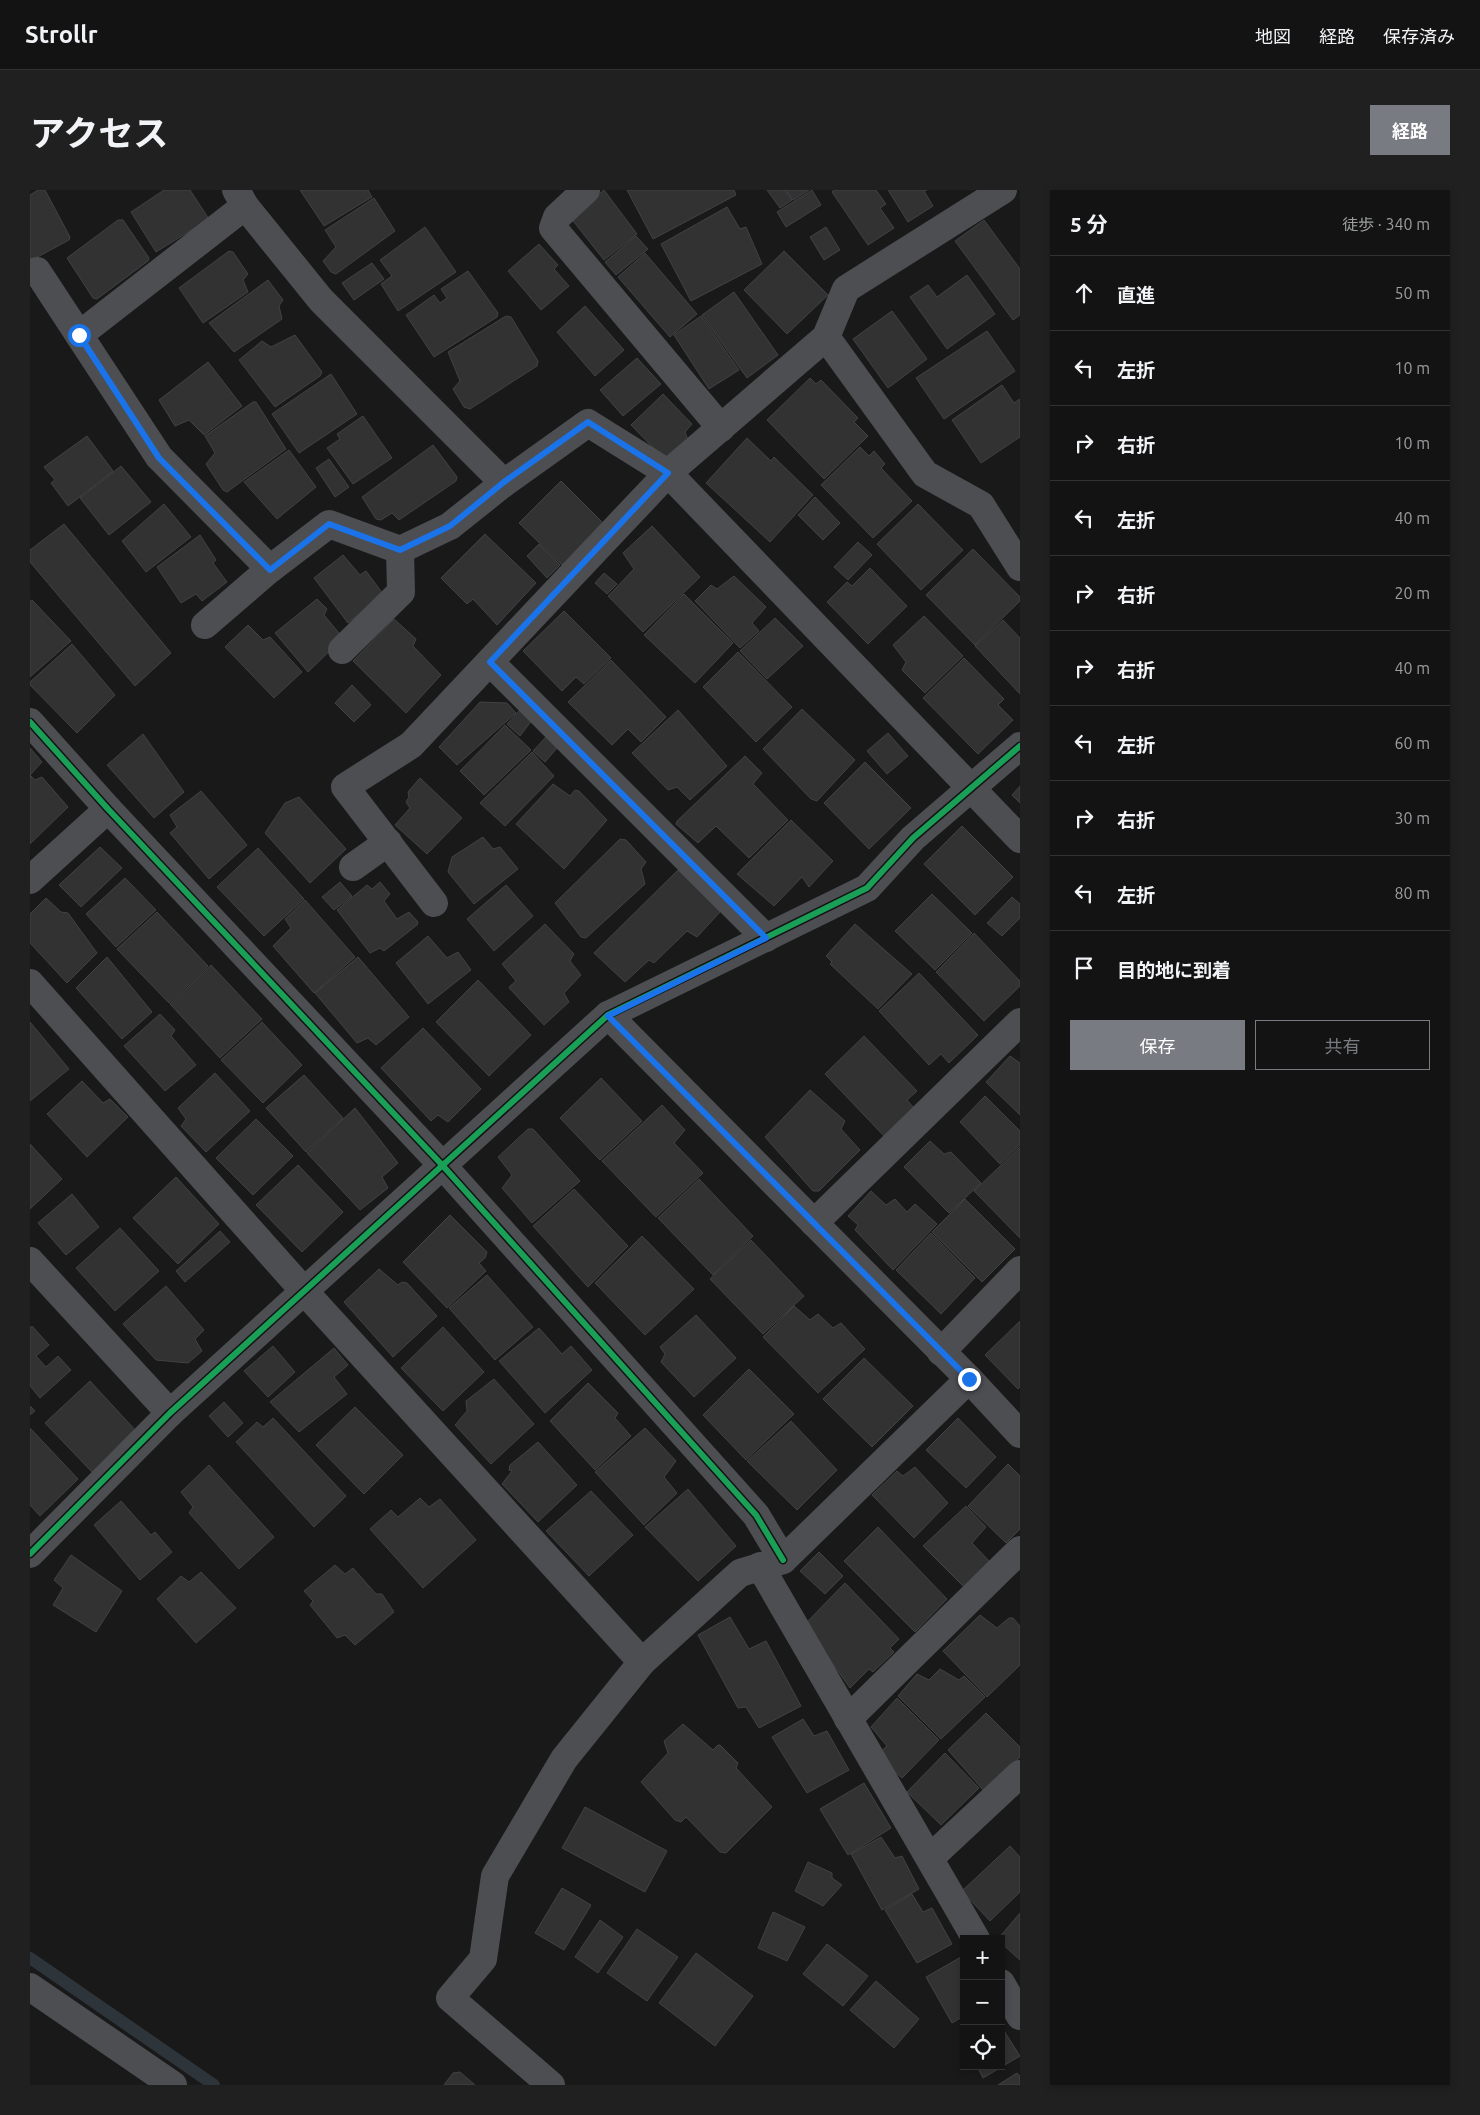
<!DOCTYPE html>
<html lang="ja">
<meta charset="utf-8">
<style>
body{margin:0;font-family:Ubuntu,"Noto Sans JP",sans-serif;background:#202021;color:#f1f3f6}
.controls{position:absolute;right:15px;bottom:15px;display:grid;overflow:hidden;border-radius:0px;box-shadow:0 2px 8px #0003}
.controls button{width:45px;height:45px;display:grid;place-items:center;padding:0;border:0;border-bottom:1px solid #323233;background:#131313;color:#f1f3f6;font:25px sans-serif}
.stop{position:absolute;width:15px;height:15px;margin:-11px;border:4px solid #1a73e8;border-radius:50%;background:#fff}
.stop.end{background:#1a73e8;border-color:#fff;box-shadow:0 1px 5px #0008}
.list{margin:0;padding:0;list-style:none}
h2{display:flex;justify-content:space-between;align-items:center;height:65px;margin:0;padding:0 20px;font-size:21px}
h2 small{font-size:16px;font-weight:400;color:#9d9ea0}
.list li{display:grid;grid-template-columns:32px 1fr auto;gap:15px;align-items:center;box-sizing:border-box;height:75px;padding:0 20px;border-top:1px solid #323233}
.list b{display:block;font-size:19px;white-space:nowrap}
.list em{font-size:16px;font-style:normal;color:#9d9ea0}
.actions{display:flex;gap:10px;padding:15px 20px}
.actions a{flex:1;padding:11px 0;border:1px solid #787b81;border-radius:0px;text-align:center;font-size:18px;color:#787b81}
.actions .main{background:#787b81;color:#fff}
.icon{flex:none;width:28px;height:28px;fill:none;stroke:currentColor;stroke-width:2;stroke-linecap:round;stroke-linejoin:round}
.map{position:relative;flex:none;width:990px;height:1895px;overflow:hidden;border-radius:0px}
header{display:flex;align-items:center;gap:30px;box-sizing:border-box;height:70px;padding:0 25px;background:#131313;border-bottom:1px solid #323233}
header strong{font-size:24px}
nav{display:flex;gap:28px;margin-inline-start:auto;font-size:18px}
.intro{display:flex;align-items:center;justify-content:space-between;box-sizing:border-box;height:120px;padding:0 30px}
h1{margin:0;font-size:35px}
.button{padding:12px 22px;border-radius:0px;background:#787b81;color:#fff;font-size:18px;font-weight:700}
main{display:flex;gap:30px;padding:0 30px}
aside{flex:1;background:#131313;border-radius:0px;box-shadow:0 2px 8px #0003}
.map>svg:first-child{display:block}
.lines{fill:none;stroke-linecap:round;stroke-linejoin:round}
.stream{stroke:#2d343a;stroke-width:12}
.building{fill:#323233;stroke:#414245}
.minor{stroke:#4d4e52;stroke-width:28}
.cycleway-casing{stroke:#131315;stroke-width:9}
.cycleway{stroke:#1a9f57;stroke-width:6}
.route{stroke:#1a73e8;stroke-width:6}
</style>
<header>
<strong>Strollr</strong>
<nav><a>地図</a><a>経路</a><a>保存済み</a></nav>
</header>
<div class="intro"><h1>アクセス</h1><a class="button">経路</a></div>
<main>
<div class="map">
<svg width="990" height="1895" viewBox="0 0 990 1895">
<rect width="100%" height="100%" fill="#191919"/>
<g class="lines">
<polyline class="stream" points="0,1768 184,1895"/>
</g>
<g class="building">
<polygon points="8,0 15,0 40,47 39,50 0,71 0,5"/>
<polygon points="134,0 160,0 179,29 126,62 101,22"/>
<polygon points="270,0 338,0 342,7 294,36"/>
<polygon points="574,0 607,44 574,70 540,27"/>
<polygon points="597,0 704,0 706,5 623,49"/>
<polygon points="737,0 755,0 762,10 750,18"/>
<polygon points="756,0 779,0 763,10"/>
<polygon points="782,0 791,15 756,37 747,22"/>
<polygon points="804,0 846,0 856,14 850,18 864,38 838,55 802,2"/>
<polygon points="858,0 897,0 894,1 903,16 878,32"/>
<polygon points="344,8 365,41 306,84 301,82 293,71 306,57 295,40"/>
<polygon points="697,17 710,39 716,37 732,74 661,111 631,54"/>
<polygon points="88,30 93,30 119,68 118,71 67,109 63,108 37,68"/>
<polygon points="954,30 990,79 990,125 983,130 925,51"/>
<polygon points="395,37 426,82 368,121 351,94 362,86 350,70"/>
<polygon points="796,37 810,60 794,70 780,47"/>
<polygon points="606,46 618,59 586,85 575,72"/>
<polygon points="509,54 528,75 524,79 539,96 511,120 478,81"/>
<polygon points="199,61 203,62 218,84 213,90 218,102 173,133 149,98"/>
<polygon points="754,61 798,105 757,144 714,100"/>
<polygon points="615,63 667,124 640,147 588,87"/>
<polygon points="342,73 354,89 324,110 312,93"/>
<polygon points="438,81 468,123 467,127 404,167 376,125 404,105 410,113 417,108 411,99"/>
<polygon points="937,85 965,124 917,159 880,107 898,95 907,107"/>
<polygon points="238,90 253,110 249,116 252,129 204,162 179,133"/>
<polygon points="704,102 748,165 717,188 672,125"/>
<polygon points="555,116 594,160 565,186 527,142"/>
<polygon points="862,121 897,169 858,198 823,149"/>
<polygon points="476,126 481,127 508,171 507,176 440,219 434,217 423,199 430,191 418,162"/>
<polygon points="671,126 709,180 679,199 644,145"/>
<polygon points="957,141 985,181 914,229 886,188"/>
<polygon points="265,145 292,182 290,186 245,217 209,170 232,151 241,157"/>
<polygon points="607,168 631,194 593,226 570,200"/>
<polygon points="178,172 212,216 174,245 159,230 145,236 129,210"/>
<polygon points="301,184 327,224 269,263 242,224"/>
<polygon points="780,188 786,194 791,190 828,228 824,232 838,246 794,289 737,230"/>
<polygon points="972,195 984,213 990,209 990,247 951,273 922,230"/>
<polygon points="633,204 662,234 655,242 658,250 635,270 601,235"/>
<polygon points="223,212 226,212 256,259 197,302 193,300 176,274 185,263 175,246"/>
<polygon points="333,226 362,268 323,294 297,258 310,249 307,244"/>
<polygon points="57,246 83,281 38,316 21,293 25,290 14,277"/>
<polygon points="717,248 741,271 744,267 783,305 740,352 676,293"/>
<polygon points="403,255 427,287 426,291 369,330 362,323 351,330 346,329 332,307"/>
<polygon points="830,257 839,266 844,261 855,274 851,278 882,311 843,348 791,295"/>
<polygon points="259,260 286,297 247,329 214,292"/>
<polygon points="299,269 319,297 305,307 286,278"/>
<polygon points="91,276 121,312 79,345 50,308"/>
<polygon points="531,291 573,333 532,375 489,333"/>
<polygon points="785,307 810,333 793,350 768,325"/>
<polygon points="134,314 161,347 116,382 92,351"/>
<polygon points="888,314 933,360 891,400 847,354"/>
<polygon points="34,334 141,463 105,496 0,372 0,360"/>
<polygon points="622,336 670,387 613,442 578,406 604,379 593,363"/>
<polygon points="455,344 506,393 467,435 443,409 437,414 411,388"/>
<polygon points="170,345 186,370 183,373 197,392 172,411 166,404 151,413 127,377"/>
<polygon points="828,352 842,365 818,390 804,377"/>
<polygon points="509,354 530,375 517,388 497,366"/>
<polygon points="943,359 990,407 990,411 945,455 896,405"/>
<polygon points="313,365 330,385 336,381 353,404 318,433 284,388"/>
<polygon points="840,378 877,416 838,454 797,412 817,392 822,396"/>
<polygon points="574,383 587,394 577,404 565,393"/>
<polygon points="704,386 736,417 722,433 729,441 710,458 665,411 681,395 687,399"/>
<polygon points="654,404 703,453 665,493 614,445"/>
<polygon points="287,409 297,419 294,425 313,448 278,482 245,443"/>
<polygon points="2,410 41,451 0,487 0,411"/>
<polygon points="534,421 581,468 554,494 546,487 532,501 493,461"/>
<polygon points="894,426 933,466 895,503 872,480 876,472 863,455"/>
<polygon points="745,428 773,456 737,489 710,461"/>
<polygon points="364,429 386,449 383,456 411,485 376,523 323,471"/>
<polygon points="973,430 990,448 990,504 945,456"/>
<polygon points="218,435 233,450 240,447 272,482 244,508 195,457"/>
<polygon points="42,454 85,505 47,543 0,495 0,492"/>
<polygon points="708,462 762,517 726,552 673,497"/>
<polygon points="934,468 974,509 968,515 983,530 948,564 893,508"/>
<polygon points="581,470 636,527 611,552 598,539 582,555 538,512"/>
<polygon points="322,495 341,515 324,532 305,513"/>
<polygon points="450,512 477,513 486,523 427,575 409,557"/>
<polygon points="772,519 825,570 787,611 781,609 733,559"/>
<polygon points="490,520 502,530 490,546 477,534"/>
<polygon points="648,520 697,576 660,610 647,597 638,600 602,563"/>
<polygon points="475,535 501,560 454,605 430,581"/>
<polygon points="858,543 878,566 857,584 837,561"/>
<polygon points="113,544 154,602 124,628 77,575"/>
<polygon points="516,547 527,558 515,572 503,561"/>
<polygon points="0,558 12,572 0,585"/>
<polygon points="502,562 524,586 475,636 450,613"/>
<polygon points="715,566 732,583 723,594 758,630 719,668 686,636 668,653 646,634 647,631"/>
<polygon points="835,572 881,618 839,659 794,613"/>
<polygon points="0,585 5,590 12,587 38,617 0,654"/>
<polygon points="390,588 432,628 397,664 365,635 380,618 376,612 379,607 378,602"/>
<polygon points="523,594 540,606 545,600 549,601 577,630 534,679 486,634"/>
<polygon points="990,596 990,613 982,605"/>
<polygon points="171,601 217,655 179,689 140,643 147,637 140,625"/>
<polygon points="269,607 316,659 280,693 235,643 255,613"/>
<polygon points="761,630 803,671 779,697 772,687 744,716 707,684"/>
<polygon points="932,636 983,687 945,725 894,674"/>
<polygon points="453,647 463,659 470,657 488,679 444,714 418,682 422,667"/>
<polygon points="590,649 596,650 616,672 611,679 615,694 556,748 551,747 525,713"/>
<polygon points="70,657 92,678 51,717 29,695"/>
<polygon points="228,658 274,709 234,746 187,697"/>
<polygon points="648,680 690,722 667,747 657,741 624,773 619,770 595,792 564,763"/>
<polygon points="95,688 126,720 86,757 56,724"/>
<polygon points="310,692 322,706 304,720 292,707"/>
<polygon points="350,692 360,704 354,711 367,729 379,722 388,732 387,735 354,761 350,758 340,763 307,720 337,695 342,699"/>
<polygon points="476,695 503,726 464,761 437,729"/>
<polygon points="902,704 942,743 905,780 865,741"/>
<polygon points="982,707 990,714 990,728 972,746 957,733"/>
<polygon points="16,708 31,722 38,723 67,763 37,793 0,753 0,724"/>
<polygon points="275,710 325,767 284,803 243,756 261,738 255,729"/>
<polygon points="127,722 178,776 139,813 87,759"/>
<polygon points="515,734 544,764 540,771 551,785 534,803 539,812 514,835 480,799 479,797 486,791 472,774"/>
<polygon points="825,734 882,784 848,819 800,774 802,772 796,766"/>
<polygon points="944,743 990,791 990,796 954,831 906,782"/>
<polygon points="398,746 417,768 428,762 441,780 398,814 366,773"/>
<polygon points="77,767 122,822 92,849 46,798"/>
<polygon points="328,767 379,827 346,855 338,848 327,853 285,803"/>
<polygon points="181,775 232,829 190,868 140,814"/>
<polygon points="889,783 948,845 919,873 911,864 899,875 849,821"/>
<polygon points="448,790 501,845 459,886 406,832"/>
<polygon points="130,824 145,840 141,846 166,875 135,901 94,856"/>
<polygon points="0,832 39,879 0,911"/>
<polygon points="232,832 272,875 233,913 191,870"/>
<polygon points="393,838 451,899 418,932 408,925 401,931 351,878"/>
<polygon points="834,846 887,901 877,910 884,918 854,946 795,884"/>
<polygon points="980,866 990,873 990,925 956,892"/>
<polygon points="185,883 220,921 176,962 151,936 156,929 148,918"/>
<polygon points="274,885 313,928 276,962 236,918"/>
<polygon points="571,888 612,931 570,970 530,928"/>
<polygon points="52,891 73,913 80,909 98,927 57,967 17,924"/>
<polygon points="780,900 815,931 811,939 830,960 789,1001 783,1001 735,947"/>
<polygon points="955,906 990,941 990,955 970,974 930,932"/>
<polygon points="632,915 655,940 644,953 673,983 626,1027 572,971"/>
<polygon points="325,918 368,973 352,987 358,998 330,1020 277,963"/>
<polygon points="226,929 263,966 223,1005 186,968"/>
<polygon points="498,939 503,939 550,991 502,1033 472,998 482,985 468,967"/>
<polygon points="900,951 914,964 921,962 951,993 919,1023 874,977"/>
<polygon points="0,954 32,989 0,1019"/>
<polygon points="990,957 990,1048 944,1001"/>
<polygon points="268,975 313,1022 272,1062 226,1015"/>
<polygon points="146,987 189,1034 148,1074 103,1028"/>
<polygon points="669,989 723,1046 683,1085 628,1028"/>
<polygon points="544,999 598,1056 558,1097 503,1036"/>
<polygon points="841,1001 856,1015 865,1009 877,1022 885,1014 907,1034 863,1080 825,1040 828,1035 818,1026"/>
<polygon points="42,1004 69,1037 36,1065 8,1033"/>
<polygon points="935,1009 985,1059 952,1092 902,1042"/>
<polygon points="420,1025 457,1062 455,1068 449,1073 456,1081 417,1118 373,1072"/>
<polygon points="90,1038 129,1081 85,1121 46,1078"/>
<polygon points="190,1041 200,1052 155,1092 146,1081"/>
<polygon points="901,1043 945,1088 911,1124 866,1080"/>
<polygon points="612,1046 664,1099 615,1145 565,1093"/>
<polygon points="721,1050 774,1106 733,1144 680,1089"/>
<polygon points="349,1079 368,1095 372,1092 377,1093 407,1126 363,1167 314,1112"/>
<polygon points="457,1085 503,1137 465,1170 419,1118"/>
<polygon points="136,1096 174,1140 165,1149 172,1161 158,1173 126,1170 93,1134"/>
<polygon points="764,1116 780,1130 788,1124 803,1138 811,1133 835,1159 788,1203 733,1147"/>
<polygon points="666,1125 706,1168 664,1207 631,1172 635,1164 630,1157"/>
<polygon points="990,1131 990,1197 988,1199 955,1165"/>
<polygon points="2,1136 19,1155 6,1166 16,1177 28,1166 41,1180 10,1208 0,1196 0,1138"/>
<polygon points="413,1137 454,1182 413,1221 371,1178"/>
<polygon points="509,1138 532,1164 541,1156 562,1180 515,1223 469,1171"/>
<polygon points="243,1156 265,1182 238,1207 214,1181"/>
<polygon points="304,1158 318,1175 304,1187 317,1204 269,1242 240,1212"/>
<polygon points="834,1168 883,1216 842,1257 793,1209"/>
<polygon points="719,1179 764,1224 716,1270 673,1225"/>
<polygon points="464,1189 504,1234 461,1274 425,1235 437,1221 436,1211"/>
<polygon points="60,1191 107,1242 63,1283 15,1233"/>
<polygon points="558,1193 588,1223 585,1228 601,1246 565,1280 520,1231"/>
<polygon points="194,1212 213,1233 198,1247 179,1226"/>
<polygon points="0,1216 5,1221 0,1225"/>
<polygon points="325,1217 373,1265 334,1304 286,1255"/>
<polygon points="243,1228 316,1306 284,1337 206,1252 227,1232 233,1237"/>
<polygon points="928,1228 966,1267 936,1298 896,1260"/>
<polygon points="761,1231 807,1280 767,1320 717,1271"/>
<polygon points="0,1238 48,1289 10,1326 0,1315"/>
<polygon points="615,1238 646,1271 634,1287 647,1303 614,1335 565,1282"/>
<polygon points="508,1252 547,1295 508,1332 472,1294 482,1281 479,1280 480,1275"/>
<polygon points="978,1274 990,1286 990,1339 976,1353 938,1316"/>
<polygon points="179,1275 244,1347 209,1379 159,1323 163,1317 151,1302"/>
<polygon points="885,1277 918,1313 884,1348 842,1305 867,1281 873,1286"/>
<polygon points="658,1299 706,1356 668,1391 615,1337"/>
<polygon points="561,1301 603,1345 559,1386 516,1341"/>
<polygon points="390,1308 399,1317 410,1309 446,1350 393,1398 340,1339 361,1320 368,1327"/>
<polygon points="91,1311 121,1345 125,1342 142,1362 110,1390 64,1335"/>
<polygon points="936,1316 956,1337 942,1353 959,1371 935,1398 893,1356"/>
<polygon points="848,1337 917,1409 885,1442 814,1371"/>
<polygon points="789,1362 813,1386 795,1404 770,1381"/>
<polygon points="41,1365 92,1401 66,1442 23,1415 33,1398 24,1390"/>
<polygon points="305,1375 315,1384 323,1378 346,1404 352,1404 364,1422 325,1455 315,1445 307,1448 280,1415 283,1411 274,1401"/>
<polygon points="171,1382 206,1418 166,1453 127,1409 151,1386 159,1392"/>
<polygon points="815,1393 869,1449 860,1458 864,1462 843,1482 839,1479 820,1498 775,1434"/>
<polygon points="950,1425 967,1438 979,1428 983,1428 990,1436 990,1475 957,1507 913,1461"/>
<polygon points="700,1427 719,1459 736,1451 771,1516 729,1538 716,1517 708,1518 668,1445"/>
<polygon points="910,1479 929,1490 934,1486 955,1507 911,1549 868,1506 887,1484 899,1490"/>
<polygon points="867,1508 909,1550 872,1588 851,1570 850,1562 857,1556 841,1537"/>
<polygon points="956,1523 990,1557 990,1567 958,1601 954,1601 918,1560"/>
<polygon points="773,1529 784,1546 797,1541 819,1580 777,1603 742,1547"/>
<polygon points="653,1534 683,1560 688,1555 690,1555 708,1573 706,1578 742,1617 696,1663 690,1662 656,1627 651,1632 645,1630 611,1592 638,1563 634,1551"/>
<polygon points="915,1563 949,1598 911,1635 877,1602"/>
<polygon points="834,1593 861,1638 818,1665 790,1619"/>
<polygon points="555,1617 637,1661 615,1702 532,1658"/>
<polygon points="851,1647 865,1668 872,1666 889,1699 852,1720 821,1664"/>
<polygon points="980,1656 990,1667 990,1702 960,1731 932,1701"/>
<polygon points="778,1672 802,1683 802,1688 812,1695 793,1716 765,1701"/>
<polygon points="532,1698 561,1715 534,1760 505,1743"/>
<polygon points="882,1704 893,1722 902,1718 922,1754 887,1773 855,1720"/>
<polygon points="743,1722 775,1737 757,1771 728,1758"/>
<polygon points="990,1723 990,1770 971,1753 971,1749 968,1749"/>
<polygon points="570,1730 593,1747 568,1783 545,1767"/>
<polygon points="607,1739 648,1767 617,1811 577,1783"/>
<polygon points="797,1754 838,1786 813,1816 773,1784"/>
<polygon points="666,1763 723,1806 685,1856 629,1813"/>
<polygon points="931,1767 934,1772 934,1826 922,1833 896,1787"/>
<polygon points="846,1791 889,1829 864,1858 820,1820"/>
<polygon points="971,1836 990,1866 953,1888 947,1876 971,1876"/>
<polygon points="430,1882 445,1895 414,1895 423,1883"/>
<polygon points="987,1883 990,1886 990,1895 968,1895"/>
</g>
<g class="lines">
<g class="minor">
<polyline points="556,0 527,27 523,38 691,238"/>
<polyline points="215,16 49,145 129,267 240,379"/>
<polyline points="7,81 49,145"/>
<polyline points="796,147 895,284 951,315 990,377"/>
<polyline points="474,293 558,233 638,283 990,649"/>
<polyline points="175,435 240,379 299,334 370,360 420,336 474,293 291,110 215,16 206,0"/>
<polyline points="312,460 371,402 370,360"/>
<polyline points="460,472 736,748"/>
<polyline points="0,532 78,619 413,976 726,1325 753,1370"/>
<polyline points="323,677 358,652"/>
<polyline points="0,690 78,619"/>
<polyline points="404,713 315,597 381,555 638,283 796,147 816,99 973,0"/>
<polyline points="0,793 274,1101 612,1472"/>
<polyline points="578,825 939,1189 990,1244"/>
<polyline points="784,1033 990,832"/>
<polyline points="0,1071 140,1223"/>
<polyline points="911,1162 990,1080"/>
<polyline points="0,1364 140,1223 578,825 837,698 883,648 990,556"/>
<polyline points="730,1376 946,1749"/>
<polyline points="818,1529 990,1360"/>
<polyline points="900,1668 990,1584"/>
<polyline points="971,1793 990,1826"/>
<polyline points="0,1797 143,1895"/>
<polyline points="521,1895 420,1808 453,1769 465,1686 534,1569 612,1472 710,1383 753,1370 939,1189"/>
</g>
<defs>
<g id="cycleway">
<polyline points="0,532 78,619 413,976 726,1325 753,1370"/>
<polyline points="0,1364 140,1223 578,825 837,698 883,648 990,556"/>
</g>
</defs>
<use href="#cycleway" class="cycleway-casing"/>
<use href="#cycleway" class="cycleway"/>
</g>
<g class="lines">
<polyline class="route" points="49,145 129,268 240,380 299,334 370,360 420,336 474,292 558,232 638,283 460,472 736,748 578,826 939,1189"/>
</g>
</svg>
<div class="controls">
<button>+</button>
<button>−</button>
<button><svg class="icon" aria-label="locate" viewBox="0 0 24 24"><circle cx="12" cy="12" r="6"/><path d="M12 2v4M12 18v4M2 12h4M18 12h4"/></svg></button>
</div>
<div class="stop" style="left:49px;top:145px"></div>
<div class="stop end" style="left:939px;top:1189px"></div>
</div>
<aside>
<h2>5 分<small>徒歩 · 340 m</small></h2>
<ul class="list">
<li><svg class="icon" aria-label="ahead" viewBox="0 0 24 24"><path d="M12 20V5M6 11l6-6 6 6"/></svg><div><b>直進</b></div><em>50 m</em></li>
<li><svg class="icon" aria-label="left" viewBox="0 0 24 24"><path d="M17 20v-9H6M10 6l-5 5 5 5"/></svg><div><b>左折</b></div><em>10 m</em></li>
<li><svg class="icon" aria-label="right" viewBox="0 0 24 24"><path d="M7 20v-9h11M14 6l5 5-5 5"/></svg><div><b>右折</b></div><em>10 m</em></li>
<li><svg class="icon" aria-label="left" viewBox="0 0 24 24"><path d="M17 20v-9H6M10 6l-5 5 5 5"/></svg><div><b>左折</b></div><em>40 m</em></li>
<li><svg class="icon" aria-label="right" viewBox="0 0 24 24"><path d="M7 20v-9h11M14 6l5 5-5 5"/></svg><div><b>右折</b></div><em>20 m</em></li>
<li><svg class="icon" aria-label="right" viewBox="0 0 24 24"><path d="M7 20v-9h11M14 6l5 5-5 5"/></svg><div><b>右折</b></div><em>40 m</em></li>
<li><svg class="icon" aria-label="left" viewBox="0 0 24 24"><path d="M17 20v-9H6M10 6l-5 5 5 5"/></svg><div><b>左折</b></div><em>60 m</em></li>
<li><svg class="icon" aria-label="right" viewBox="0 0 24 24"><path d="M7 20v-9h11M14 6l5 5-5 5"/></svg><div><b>右折</b></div><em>30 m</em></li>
<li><svg class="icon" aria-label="left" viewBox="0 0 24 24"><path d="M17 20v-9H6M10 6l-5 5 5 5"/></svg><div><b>左折</b></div><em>80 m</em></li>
<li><svg class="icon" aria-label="arrive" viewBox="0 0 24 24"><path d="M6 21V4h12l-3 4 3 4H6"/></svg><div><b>目的地に到着</b></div></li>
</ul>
<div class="actions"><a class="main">保存</a><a>共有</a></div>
</aside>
</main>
